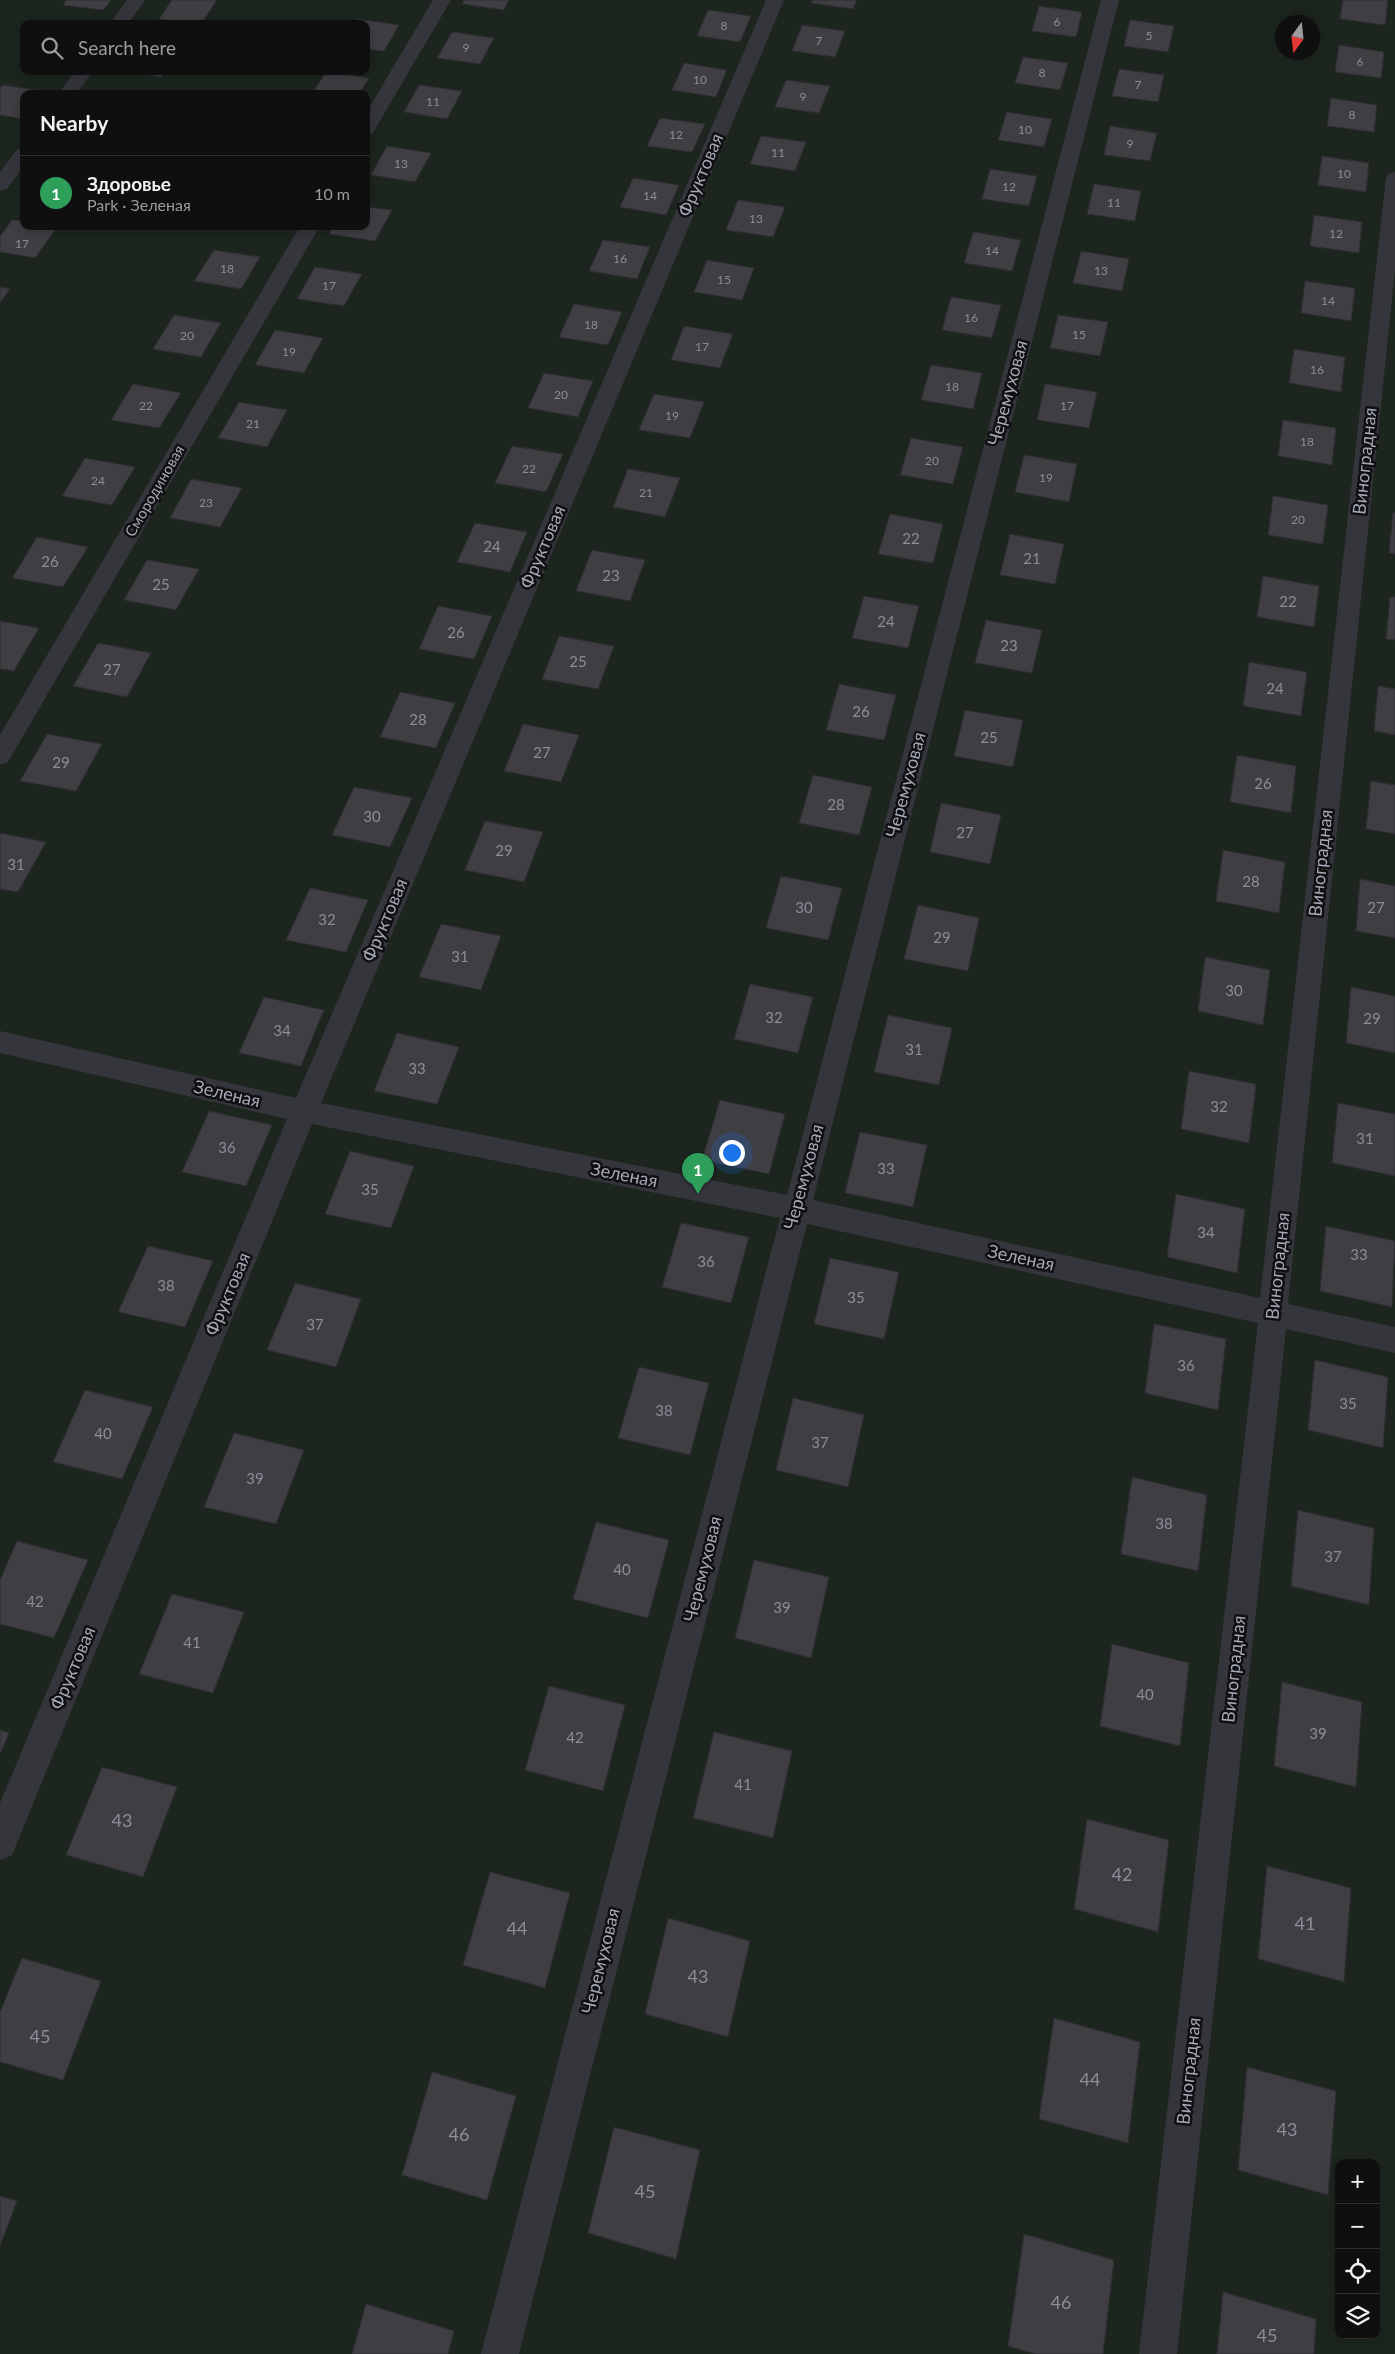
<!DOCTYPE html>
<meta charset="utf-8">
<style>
body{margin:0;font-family:Lato,sans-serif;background:#1e1d1e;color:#f1f3f6}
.controls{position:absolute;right:15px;bottom:15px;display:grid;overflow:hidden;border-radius:10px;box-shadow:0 2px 12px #0003}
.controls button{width:45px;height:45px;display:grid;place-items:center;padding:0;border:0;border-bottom:1px solid #302f30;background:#100f10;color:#f1f3f6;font:25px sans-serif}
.compass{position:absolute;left:1275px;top:15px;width:45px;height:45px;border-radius:50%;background:#100f10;box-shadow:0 2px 12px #0003;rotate:195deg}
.you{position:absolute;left:731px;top:1152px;width:18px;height:18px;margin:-12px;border:4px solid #fff;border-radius:50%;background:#1a73e8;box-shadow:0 0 0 8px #1a73e833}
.badge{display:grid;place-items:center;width:32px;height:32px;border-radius:50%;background:#0f766e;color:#fff;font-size:16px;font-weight:700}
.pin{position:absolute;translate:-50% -41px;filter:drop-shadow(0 1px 2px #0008)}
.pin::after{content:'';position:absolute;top:26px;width:18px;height:15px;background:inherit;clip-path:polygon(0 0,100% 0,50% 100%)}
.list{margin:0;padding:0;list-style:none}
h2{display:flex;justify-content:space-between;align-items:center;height:65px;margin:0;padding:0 20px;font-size:21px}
h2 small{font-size:16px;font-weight:400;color:#9c9c9f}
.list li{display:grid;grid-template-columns:32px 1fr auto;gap:15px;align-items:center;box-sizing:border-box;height:75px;padding:0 20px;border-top:1px solid #302f30}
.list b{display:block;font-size:19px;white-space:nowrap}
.list p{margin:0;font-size:16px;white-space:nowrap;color:#9c9c9f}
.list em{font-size:16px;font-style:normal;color:#9c9c9f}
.icon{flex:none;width:28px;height:28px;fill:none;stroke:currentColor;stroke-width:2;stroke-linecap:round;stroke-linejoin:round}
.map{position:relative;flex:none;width:1395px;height:2354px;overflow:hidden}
.search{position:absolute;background:#100f10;box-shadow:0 2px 12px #0003;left:20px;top:20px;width:350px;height:55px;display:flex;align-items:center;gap:12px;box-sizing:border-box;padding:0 18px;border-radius:10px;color:#9c9c9f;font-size:19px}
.panel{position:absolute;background:#100f10;box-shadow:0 2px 12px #0003;left:20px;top:90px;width:350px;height:140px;border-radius:10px}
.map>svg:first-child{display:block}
.green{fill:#1c251e;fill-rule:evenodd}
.building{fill:#3e3e43;stroke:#2f2e33}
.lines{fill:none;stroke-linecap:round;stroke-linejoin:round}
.minor{fill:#35363c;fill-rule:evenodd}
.labels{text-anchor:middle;stroke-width:5;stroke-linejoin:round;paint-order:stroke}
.far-number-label{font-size:12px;fill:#8b8e9a}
.far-street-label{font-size:15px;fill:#a5a9b7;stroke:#100f11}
.number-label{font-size:15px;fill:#8b8e9a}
.street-label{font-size:18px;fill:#a5a9b7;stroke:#100f11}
.near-number-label{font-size:18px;fill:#8b8e9a}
</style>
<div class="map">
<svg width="1395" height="2354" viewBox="0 0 1395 2354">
<rect width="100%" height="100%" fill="#151416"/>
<path class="green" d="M0,0H1395V2354H0ZM1282,22H1312V52H1282ZM24,24H366V71H24ZM24,94H366V226H24ZM1339,2163H1376V2335H1339Z"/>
<g class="building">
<polygon points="66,0 111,0 103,10 63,5"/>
<polygon points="172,0 217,0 201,24 159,19"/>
<polygon points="464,0 509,0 504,10 462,4"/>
<polygon points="812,0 857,0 853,9 811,3"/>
<polygon points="1343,0 1388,0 1385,25 1340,19"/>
<polygon points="1039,6 1082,12 1076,37 1032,31"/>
<polygon points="708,10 751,16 740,42 697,36"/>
<polygon points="358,19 399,25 384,51 366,49 366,24 355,24"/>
<polygon points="1130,20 1174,26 1168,52 1124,46"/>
<polygon points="802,25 845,31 835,57 792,51"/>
<polygon points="452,32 494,38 480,64 437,58"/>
<polygon points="1339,45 1384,52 1381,78 1335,72"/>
<polygon points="1023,57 1068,63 1060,90 1015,83"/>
<polygon points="684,63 727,70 716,97 672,90"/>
<polygon points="1119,69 1164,75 1158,102 1112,96"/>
<polygon points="120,71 165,71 161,77"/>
<polygon points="326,72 369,78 359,94 312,94"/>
<polygon points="786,80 830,86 819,113 775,107"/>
<polygon points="2,85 44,91 42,94 24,94 23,119 0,115 0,88"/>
<polygon points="419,85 462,91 447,119 404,112"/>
<polygon points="1331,98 1377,105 1374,132 1327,126"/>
<polygon points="1007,112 1052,119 1044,147 998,140"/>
<polygon points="660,118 705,124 692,152 647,146"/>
<polygon points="1110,126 1157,133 1150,161 1104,155"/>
<polygon points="761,136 806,142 795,171 750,164"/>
<polygon points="387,146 431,153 415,182 371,175"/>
<polygon points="1322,156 1369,163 1366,192 1318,185"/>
<polygon points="990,169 1037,176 1029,206 982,199"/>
<polygon points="633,178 679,185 666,215 620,207"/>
<polygon points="1094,184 1141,191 1135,221 1087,214"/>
<polygon points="738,200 785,207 773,237 726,230"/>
<polygon points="366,207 392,210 375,241 329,234 334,226 366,226"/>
<polygon points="1314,215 1362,222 1359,253 1310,246"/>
<polygon points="12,220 24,221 24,226 57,227 35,258 0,252 0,237"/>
<polygon points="973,232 1021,240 1012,271 964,263"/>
<polygon points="603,240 650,247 637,279 589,271"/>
<polygon points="214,250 260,257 241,289 194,281"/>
<polygon points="1081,251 1129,259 1122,291 1073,283"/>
<polygon points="707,260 754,268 742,300 694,292"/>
<polygon points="315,267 362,274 344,306 297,299"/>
<polygon points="1305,281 1355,288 1351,321 1301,313"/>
<polygon points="0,287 10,289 0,303"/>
<polygon points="951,297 1001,305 992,338 942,330"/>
<polygon points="574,304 622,312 608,345 559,337"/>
<polygon points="174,315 221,323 201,357 153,349"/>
<polygon points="1058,315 1108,322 1100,356 1050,348"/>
<polygon points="684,326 733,334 720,368 671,360"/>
<polygon points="275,330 323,338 304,373 255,365"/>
<polygon points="1294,349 1345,357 1341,392 1289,383"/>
<polygon points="931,365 982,373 973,409 921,400"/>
<polygon points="544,373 593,381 578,417 528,408"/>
<polygon points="133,384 181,393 159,428 111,420"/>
<polygon points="1045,384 1097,392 1089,428 1037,420"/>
<polygon points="654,394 704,402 690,438 639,430"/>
<polygon points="239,402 287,410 267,447 218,438"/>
<polygon points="1283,420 1336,428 1332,465 1278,456"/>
<polygon points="911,438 963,447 953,484 900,475"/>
<polygon points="512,446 563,454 546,492 495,483"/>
<polygon points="1024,455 1077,464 1069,502 1015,492"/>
<polygon points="85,458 135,467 112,505 62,496"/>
<polygon points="628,469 680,478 665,517 613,507"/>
<polygon points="191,479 242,488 220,527 170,518"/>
<polygon points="1273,496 1328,505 1323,544 1268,535"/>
<polygon points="1393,513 1395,513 1395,554 1389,553"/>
<polygon points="890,514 943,524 933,563 878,554"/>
<polygon points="475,523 527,532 510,572 457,562"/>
<polygon points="1010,534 1064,544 1055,584 1000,575"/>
<polygon points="37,537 88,547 63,587 12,578"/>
<polygon points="592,550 645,560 630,601 576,591"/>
<polygon points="147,560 199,569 176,610 124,600"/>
<polygon points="1263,576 1319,586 1314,627 1257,617"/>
<polygon points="864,596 919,606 908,648 852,638"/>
<polygon points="1390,597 1395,597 1395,640 1386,639"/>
<polygon points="438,606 492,616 474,659 419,649"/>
<polygon points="986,620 1042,630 1032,673 975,663"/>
<polygon points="0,621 39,628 14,671 0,669"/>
<polygon points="559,636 614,646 598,689 542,679"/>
<polygon points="98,643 151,653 127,697 73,686"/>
<polygon points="1249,662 1307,672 1301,716 1243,706"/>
<polygon points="839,684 896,695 884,740 826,730"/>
<polygon points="1378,686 1395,689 1395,735 1374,731"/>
<polygon points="400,692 455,703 436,748 380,737"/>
<polygon points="965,710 1023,720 1013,767 954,756"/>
<polygon points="523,724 579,735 561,782 504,771"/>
<polygon points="47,734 102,744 76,791 20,781"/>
<polygon points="1237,755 1296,766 1291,813 1230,802"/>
<polygon points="813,775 872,787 859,835 799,823"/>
<polygon points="1371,781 1395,785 1395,834 1366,829"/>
<polygon points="354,787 412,798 390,847 332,835"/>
<polygon points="941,803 1001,815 990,864 930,852"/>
<polygon points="485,821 543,832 524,882 465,870"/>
<polygon points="0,833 46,842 18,892 0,889"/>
<polygon points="1223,850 1285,862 1279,913 1216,901"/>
<polygon points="781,876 842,888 828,940 766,928"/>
<polygon points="1360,879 1395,886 1395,938 1356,931"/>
<polygon points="310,888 368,900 346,952 286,940"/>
<polygon points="918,905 979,918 968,971 904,959"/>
<polygon points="441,924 501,936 481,990 419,977"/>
<polygon points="1205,957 1270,970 1263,1025 1198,1011"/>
<polygon points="750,984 813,997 798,1053 734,1039"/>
<polygon points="1351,987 1395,996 1395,1053 1346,1043"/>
<polygon points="264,997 324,1010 301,1066 239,1053"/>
<polygon points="888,1015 952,1028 939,1085 874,1072"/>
<polygon points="397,1033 459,1047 437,1104 374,1091"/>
<polygon points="1189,1071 1256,1084 1249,1143 1181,1129"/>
<polygon points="720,1100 785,1114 769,1174 702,1160"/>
<polygon points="1338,1103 1395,1114 1395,1176 1332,1163"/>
<polygon points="209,1111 272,1125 246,1186 182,1172"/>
<polygon points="860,1132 927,1145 913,1207 845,1193"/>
<polygon points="350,1151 414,1166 391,1228 325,1214"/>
<polygon points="1176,1194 1245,1209 1237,1273 1167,1257"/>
<polygon points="681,1223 749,1237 731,1303 662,1287"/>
<polygon points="1326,1226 1395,1241 1392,1307 1320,1291"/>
<polygon points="148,1246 213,1261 185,1327 118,1312"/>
<polygon points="830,1258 899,1272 884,1339 814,1324"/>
<polygon points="295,1283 361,1299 336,1367 267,1350"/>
<polygon points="1154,1324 1226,1339 1218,1410 1145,1393"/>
<polygon points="1315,1360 1388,1377 1383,1448 1308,1430"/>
<polygon points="639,1367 709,1383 690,1455 618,1438"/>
<polygon points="85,1390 153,1407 122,1479 53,1462"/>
<polygon points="793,1398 864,1415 848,1487 776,1470"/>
<polygon points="234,1433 304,1450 276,1524 204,1507"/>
<polygon points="1132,1477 1207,1495 1198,1571 1121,1554"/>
<polygon points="1298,1510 1374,1528 1369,1605 1291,1586"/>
<polygon points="596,1522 669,1540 648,1618 573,1599"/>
<polygon points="17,1541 88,1560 54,1638 0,1624 0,1580"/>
<polygon points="754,1560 829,1577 811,1658 735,1638"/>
<polygon points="172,1594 244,1612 213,1693 139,1674"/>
<polygon points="1112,1644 1189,1663 1180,1746 1100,1726"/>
<polygon points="1282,1682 1362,1702 1356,1787 1274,1766"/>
<polygon points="549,1686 625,1705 603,1791 525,1770"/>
<polygon points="0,1730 9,1733 0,1754"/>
<polygon points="714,1732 792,1751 773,1838 693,1818"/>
<polygon points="102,1767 177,1787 143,1877 66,1855"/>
<polygon points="1087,1819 1169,1840 1158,1932 1074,1909"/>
<polygon points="1267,1866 1351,1888 1344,1982 1258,1959"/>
<polygon points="490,1872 570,1893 545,1988 463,1965"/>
<polygon points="668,1918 750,1941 728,2037 645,2014"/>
<polygon points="22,1958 101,1981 63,2080 0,2062 0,2012"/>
<polygon points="1054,2018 1140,2042 1128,2143 1039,2119"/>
<polygon points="1247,2067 1336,2091 1328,2195 1238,2170"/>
<polygon points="432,2072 516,2096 487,2200 402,2175"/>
<polygon points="614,2127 700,2150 676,2259 588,2233"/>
<polygon points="0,2196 17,2201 0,2246"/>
<polygon points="1024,2234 1114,2260 1103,2354 1035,2354 1008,2346"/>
<polygon points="1223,2292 1316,2319 1314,2354 1217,2354"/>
<polygon points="366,2304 454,2331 448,2354 352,2354"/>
</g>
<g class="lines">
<g class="minor">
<polygon points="127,0 145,0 128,24 110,24"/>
<polygon points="433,0 451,0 375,129 373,133 366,134 366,113"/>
<polygon points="766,0 784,0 321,1103 787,1195 1101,0 1119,0 813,1200 1260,1298 1386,178 1388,174 1395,172 1395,270 1288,1304 1395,1327 1395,1353 1286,1329 1177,2354 1139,2354 1258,1323 807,1224 519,2354 481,2354 780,1218 312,1124 12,1855 0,1860 0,1803 287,1119 0,1053 0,1031 296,1098"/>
<polygon points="75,71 93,71 76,94 58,94"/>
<polygon points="24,147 24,166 7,189 0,191 0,172 17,149"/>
<polygon points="300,226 320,226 8,762 0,765 0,735"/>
</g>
</g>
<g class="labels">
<g class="far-number-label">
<text x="1057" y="26">6</text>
<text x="724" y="30">8</text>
<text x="1149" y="40">5</text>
<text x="819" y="45">7</text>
<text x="466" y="52">9</text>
<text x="1360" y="66">6</text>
<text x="1042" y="77">8</text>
<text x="700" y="84">10</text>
<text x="1138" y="89">7</text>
<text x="803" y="101">9</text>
<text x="433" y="106">11</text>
<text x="1352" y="119">8</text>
<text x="1025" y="134">10</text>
<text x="676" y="139">12</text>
<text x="1130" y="148">9</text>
<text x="778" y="157">11</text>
<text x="401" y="168">13</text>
<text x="1344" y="178">10</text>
<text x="1009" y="191">12</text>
<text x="650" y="200">14</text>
<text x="1114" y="207">11</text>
<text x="756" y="223">13</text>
<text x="1336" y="238">12</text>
<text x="22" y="248">17</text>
<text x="992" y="255">14</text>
<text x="620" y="263">16</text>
<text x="227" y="273">18</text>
<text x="1101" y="275">13</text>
<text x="724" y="284">15</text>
<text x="329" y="290">17</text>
<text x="1328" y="305">14</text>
<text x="971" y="322">16</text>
<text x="591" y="329">18</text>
<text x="1079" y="339">15</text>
<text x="187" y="340">20</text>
<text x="702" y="351">17</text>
<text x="289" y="356">19</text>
<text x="1317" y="374">16</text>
<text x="952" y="391">18</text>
<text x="561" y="399">20</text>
<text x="146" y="410">22</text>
<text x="1067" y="410">17</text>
<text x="672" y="420">19</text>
<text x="253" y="428">21</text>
<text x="1307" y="446">18</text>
<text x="932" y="465">20</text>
<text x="529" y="473">22</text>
<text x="1046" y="482">19</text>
<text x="98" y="485">24</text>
<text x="646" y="497">21</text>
<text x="206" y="507">23</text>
<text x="1298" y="524">20</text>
</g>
<g class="far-street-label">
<text transform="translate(155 491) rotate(-60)" y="5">Смородиновая</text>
</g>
<g class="number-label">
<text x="911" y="544">22</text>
<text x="492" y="552">24</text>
<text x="1032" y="564">21</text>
<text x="50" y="567">26</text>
<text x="611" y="581">23</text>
<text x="161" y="590">25</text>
<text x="1288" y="607">22</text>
<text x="886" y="627">24</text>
<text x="456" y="638">26</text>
<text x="1009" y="651">23</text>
<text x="578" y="667">25</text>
<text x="112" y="675">27</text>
<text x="1275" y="694">24</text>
<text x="861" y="717">26</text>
<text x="418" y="725">28</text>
<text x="989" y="743">25</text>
<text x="542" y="758">27</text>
<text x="61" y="768">29</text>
<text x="1263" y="789">26</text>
<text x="836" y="810">28</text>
<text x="372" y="822">30</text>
<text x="965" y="838">27</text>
<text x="504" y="856">29</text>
<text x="16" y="870">31</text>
<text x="1251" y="887">28</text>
<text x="804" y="913">30</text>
<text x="1376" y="913">27</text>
<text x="327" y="925">32</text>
<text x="942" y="943">29</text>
<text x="460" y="962">31</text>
<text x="1234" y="996">30</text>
<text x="774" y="1023">32</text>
<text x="1372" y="1024">29</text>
<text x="282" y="1036">34</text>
<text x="914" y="1055">31</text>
<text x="417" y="1074">33</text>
<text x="1219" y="1112">32</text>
<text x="1365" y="1144">31</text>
<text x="227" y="1153">36</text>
<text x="886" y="1174">33</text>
<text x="370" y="1195">35</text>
<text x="1206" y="1238">34</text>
<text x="1359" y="1260">33</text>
<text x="706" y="1267">36</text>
<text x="166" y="1291">38</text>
<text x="856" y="1303">35</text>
<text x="315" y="1330">37</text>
<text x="1186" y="1371">36</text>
<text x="1348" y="1409">35</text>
<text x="664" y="1416">38</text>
<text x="103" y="1439">40</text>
<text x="820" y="1448">37</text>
<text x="255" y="1484">39</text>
<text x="1164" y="1529">38</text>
<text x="1333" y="1562">37</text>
<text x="622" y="1575">40</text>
<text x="35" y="1607">42</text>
<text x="782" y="1613">39</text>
<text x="192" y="1648">41</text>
<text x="1145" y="1700">40</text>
<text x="1318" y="1739">39</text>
<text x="575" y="1743">42</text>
<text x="743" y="1790">41</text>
</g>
<g class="street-label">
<text transform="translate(701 175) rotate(-67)" y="6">Фруктовая</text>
<text transform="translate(1008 393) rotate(-75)" y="6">Черемуховая</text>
<text transform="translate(1365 461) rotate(-84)" y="6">Виноградная</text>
<text transform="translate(543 547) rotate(-67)" y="6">Фруктовая</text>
<text transform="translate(906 785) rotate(-75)" y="6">Черемуховая</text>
<text transform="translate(1321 863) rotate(-84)" y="6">Виноградная</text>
<text transform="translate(385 920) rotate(-67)" y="6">Фруктовая</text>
<text transform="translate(227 1094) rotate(13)" y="6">Зеленая</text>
<text transform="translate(624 1175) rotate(11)" y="6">Зеленая</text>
<text transform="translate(804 1177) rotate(-75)" y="6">Черемуховая</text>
<text transform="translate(1021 1258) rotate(12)" y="6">Зеленая</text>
<text transform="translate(1278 1266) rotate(-84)" y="6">Виноградная</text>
<text transform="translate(228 1294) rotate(-67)" y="6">Фруктовая</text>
<text transform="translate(703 1569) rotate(-76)" y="6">Черемуховая</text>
<text transform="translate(73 1668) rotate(-67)" y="6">Фруктовая</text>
<text transform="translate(1234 1669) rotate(-84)" y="6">Виноградная</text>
<text transform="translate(601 1961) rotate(-76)" y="6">Черемуховая</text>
<text transform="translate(1189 2071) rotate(-84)" y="6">Виноградная</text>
</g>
<g class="near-number-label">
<text x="122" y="1827">43</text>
<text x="1122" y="1881">42</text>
<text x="1305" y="1930">41</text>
<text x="517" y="1935">44</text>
<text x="698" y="1983">43</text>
<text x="40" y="2043">45</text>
<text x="1090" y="2086">44</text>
<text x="1287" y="2136">43</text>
<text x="459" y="2141">46</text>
<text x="645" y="2198">45</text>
<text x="1061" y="2309">46</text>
<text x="1267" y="2342">45</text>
</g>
</g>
</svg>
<div class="controls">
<button>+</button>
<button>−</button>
<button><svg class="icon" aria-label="locate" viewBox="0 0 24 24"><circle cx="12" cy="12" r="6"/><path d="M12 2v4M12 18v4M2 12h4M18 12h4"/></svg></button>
<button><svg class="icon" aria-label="layers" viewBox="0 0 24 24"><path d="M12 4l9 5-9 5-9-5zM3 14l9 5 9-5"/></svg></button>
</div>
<svg class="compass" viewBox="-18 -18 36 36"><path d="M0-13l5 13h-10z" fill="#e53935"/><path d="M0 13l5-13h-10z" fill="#9c9c9f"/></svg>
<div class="you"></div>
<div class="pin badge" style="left:698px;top:1194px;background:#2e9e5b">1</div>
<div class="search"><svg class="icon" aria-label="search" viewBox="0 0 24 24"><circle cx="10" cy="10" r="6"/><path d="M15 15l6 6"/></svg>Search here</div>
<section class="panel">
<h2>Nearby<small></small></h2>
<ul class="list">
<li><span class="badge" style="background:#2e9e5b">1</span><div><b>Здоровье</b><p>Park · Зеленая</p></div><em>10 m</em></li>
</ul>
</section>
</div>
